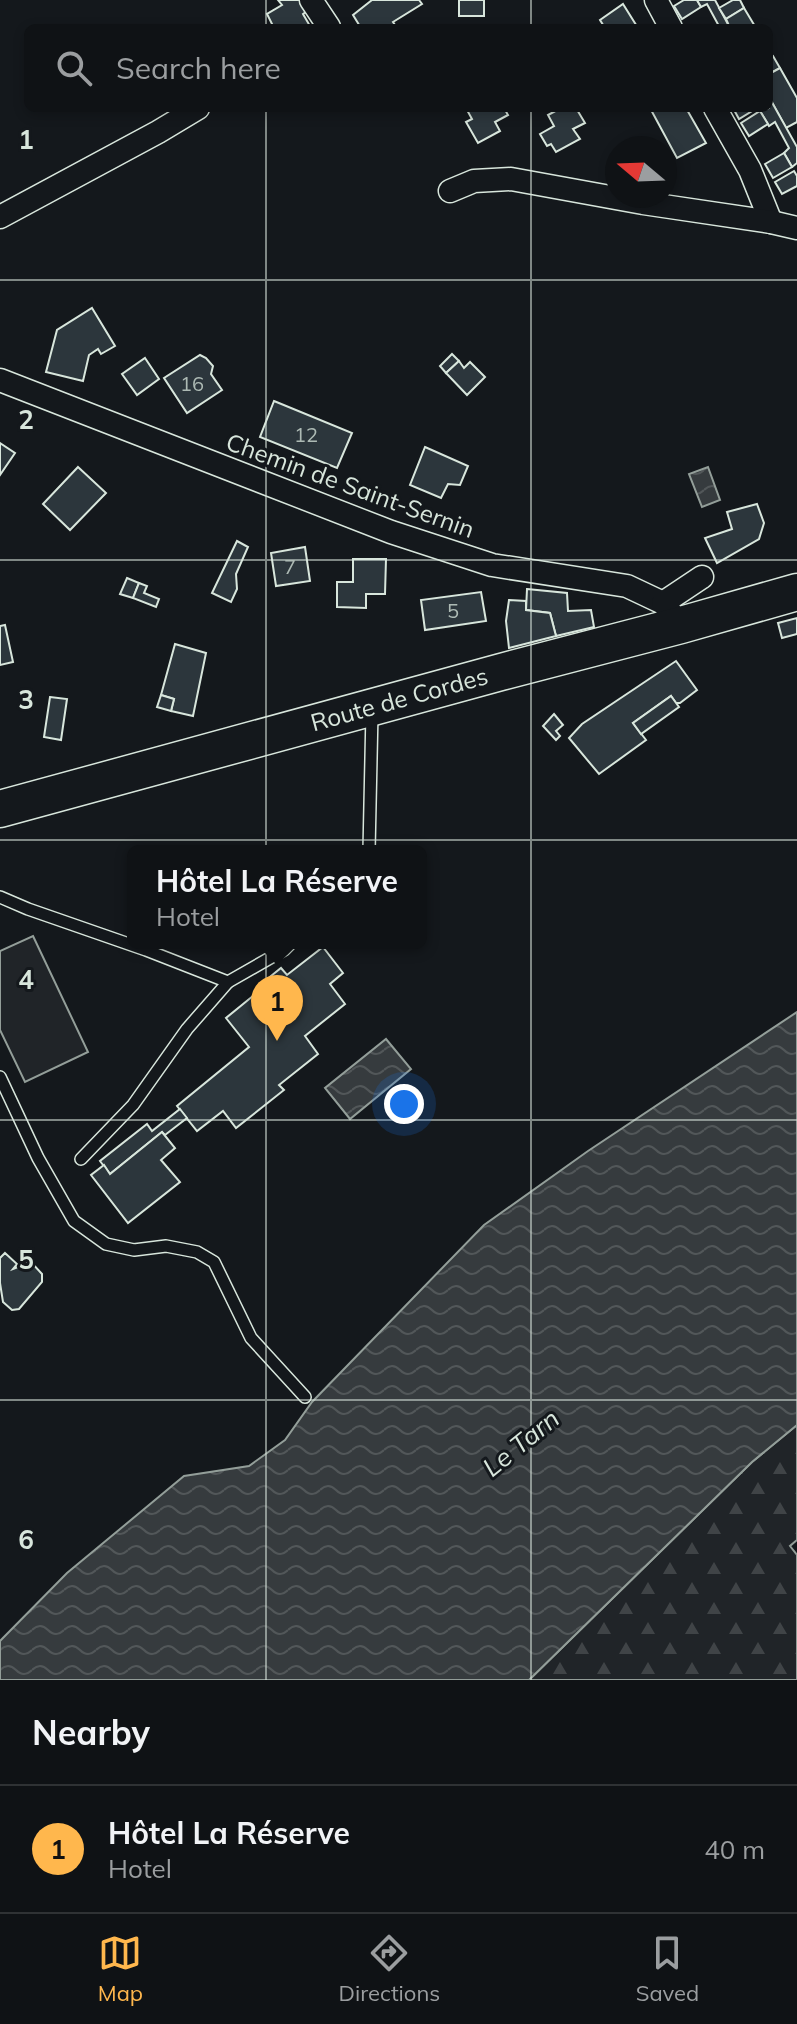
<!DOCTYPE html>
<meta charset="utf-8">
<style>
body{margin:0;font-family:Mulish,sans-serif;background:#1d2022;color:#f1f3f6}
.compass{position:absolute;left:605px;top:136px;width:72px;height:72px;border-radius:50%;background:#0f1215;box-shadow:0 4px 12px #0003;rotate:289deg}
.you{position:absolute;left:404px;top:1104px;width:28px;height:28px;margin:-20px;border:6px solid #fff;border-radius:50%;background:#1a73e8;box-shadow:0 0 0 12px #1a73e833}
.badge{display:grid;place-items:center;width:52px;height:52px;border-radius:50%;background:#ffb74d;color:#111;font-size:26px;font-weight:700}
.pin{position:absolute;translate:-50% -66px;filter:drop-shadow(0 2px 4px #0008)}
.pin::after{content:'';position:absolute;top:42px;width:28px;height:24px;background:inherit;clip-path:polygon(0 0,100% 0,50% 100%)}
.popup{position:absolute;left:127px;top:845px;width:300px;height:104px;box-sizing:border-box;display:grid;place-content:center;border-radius:12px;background:#0f1215;filter:drop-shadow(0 2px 6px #0005);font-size:26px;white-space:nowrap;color:#9b9ea0}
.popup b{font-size:30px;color:#f1f3f6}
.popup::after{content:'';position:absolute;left:50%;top:100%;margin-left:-16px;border:16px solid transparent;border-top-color:#0f1215}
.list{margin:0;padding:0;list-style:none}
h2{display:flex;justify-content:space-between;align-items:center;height:104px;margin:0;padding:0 32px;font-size:34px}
h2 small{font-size:26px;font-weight:400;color:#9b9ea0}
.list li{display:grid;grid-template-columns:52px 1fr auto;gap:24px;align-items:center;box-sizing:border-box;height:128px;padding:0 32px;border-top:2px solid #2f3234}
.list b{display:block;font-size:30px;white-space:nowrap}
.list p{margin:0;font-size:26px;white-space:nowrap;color:#9b9ea0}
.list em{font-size:26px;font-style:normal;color:#9b9ea0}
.icon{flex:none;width:44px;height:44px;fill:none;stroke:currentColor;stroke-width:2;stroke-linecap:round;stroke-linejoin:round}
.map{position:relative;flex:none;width:797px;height:1680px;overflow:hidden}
.search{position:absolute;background:#0f1215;box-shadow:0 4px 12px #0003;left:24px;right:24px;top:24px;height:88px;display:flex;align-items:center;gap:20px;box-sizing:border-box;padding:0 28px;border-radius:12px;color:#9b9ea0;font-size:30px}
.sheet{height:232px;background:#0f1215}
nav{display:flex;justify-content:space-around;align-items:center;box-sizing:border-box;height:112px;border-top:2px solid #2f3234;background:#0f1215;font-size:22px;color:#9b9ea0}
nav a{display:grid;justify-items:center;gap:4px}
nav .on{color:#ffb74d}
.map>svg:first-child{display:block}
.forest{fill:url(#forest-firs);stroke:#939e99;stroke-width:2}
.pitch{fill:#202428;stroke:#939e99;stroke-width:2}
.water{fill:url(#water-waves);stroke:#939e99;stroke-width:2}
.building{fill:#2c363c;stroke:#d8e6dc;stroke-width:2}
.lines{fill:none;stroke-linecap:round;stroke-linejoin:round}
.service-casing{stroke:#d8e6dc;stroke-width:14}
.minor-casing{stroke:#d8e6dc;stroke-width:25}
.primary-casing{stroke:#d8e6dc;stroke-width:39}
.service{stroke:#14181c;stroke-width:11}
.minor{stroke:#14181c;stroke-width:22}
.primary{stroke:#14181c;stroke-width:36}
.grid{fill:none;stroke:#d8e6dc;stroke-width:2;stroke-opacity:0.55}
.labels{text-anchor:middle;stroke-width:6;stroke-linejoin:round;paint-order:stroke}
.number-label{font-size:20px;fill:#adbab4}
.street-label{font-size:24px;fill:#d8e6dc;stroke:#14181c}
.water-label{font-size:26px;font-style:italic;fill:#d8e6dc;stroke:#14181c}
.grid-label{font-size:26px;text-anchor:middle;font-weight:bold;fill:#d8e6dc;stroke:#14181c;stroke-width:6;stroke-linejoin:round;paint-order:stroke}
</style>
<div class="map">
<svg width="797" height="1680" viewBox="0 0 797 1680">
<defs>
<pattern id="forest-firs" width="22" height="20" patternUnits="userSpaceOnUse" patternTransform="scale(2)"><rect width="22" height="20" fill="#202428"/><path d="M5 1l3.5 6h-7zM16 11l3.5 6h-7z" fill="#404447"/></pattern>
<pattern id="water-waves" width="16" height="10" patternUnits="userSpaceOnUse" patternTransform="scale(2)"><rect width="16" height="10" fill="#363b3e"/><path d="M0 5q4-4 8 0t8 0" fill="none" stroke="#525759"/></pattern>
</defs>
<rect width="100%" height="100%" fill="#14181c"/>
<polygon class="forest" points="797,1425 797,1540 790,1546 797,1555 797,1680 529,1680 752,1462"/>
<polygon class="pitch" points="33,936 88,1052 25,1082 0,1030 0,951"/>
<g class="water">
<polygon points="708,467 720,500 702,507 689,474"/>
<polygon points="797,1012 797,1425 752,1462 529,1680 0,1680 0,1641 67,1573 184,1476 249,1466 285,1440 312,1402 484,1225 588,1151"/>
<polygon points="386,1039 411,1069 350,1119 325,1088"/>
</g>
<g class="building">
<polygon points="278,0 304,0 310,9 303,14 310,26 308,28 274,28 267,14 282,5"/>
<polygon points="372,0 419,0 422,4 393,22 397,28 361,28 353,15"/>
<rect x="459" y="0" width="25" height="16"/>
<polygon points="684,0 697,0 701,7 682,19 674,6"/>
<polygon points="697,0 715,0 730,28 720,28 707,4 701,7"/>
<polygon points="733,0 740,0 744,8 726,19 719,8"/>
<polygon points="623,4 638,28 605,28 600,20"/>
<polygon points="744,8 756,28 730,28 726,19"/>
<polygon points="773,56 780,68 769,74 769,58"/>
<polygon points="780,68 797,98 797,122 786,128 769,97 769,74"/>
<polygon points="769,97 797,147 797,163 792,167 784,153 789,148 775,122 769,126 760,111 769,108"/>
<polygon points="471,108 504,108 508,115 495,122 500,131 478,143 466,122 472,119 467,110"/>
<polygon points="561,108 576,108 585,123 573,129 580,139 556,152 551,144 547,146 540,134 554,126 548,115"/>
<polygon points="650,108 686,108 706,143 677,158"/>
<polygon points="733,108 757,108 739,119"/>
<polygon points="760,111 768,124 749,136 741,123"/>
<polygon points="784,153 792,167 773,178 765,164"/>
<polygon points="794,171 797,176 797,186 782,194 775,182"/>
<polygon points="92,308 115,346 101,354 98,349 89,355 83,381 46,372 57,330"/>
<polygon points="452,354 459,361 446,373 440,366"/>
<polygon points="200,355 206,358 213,366 211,374 222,390 187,413 164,378"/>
<polygon points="145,358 159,379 137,395 122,374"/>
<polygon points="459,361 464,368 470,362 485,377 467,395 446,373"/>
<polygon points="274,401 352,433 337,468 260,437"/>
<polygon points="0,443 15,453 0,475"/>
<polygon points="425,447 468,466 460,485 448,484 441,498 410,485"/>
<polygon points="78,467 106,493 70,530 43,504"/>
<polygon points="757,504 764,523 759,539 717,563 705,538 732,529 727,512"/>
<polygon points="237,541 248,547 236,574 237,589 231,602 212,593"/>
<polygon points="305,547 310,581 276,586 271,553"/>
<polygon points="353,559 386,559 385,594 366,594 366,608 337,607 337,582 353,582"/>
<polygon points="127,578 139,583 133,598 120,594"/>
<polygon points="139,583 147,586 144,593 159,599 156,607 133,598"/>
<polygon points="527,589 567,593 568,611 591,610 594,627 556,636 550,613 526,610"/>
<polygon points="481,592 486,621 425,630 421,600"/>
<polygon points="509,600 526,601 526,610 550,613 556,636 509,648 506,621"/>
<polygon points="797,618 797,634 782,638 778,623"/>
<polygon points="5,625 13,662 0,665 0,626"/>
<polygon points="175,644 206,653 193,716 171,711 174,699 161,695"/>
<polygon points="676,661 697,690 680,703 676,703 671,696 633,723 646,740 599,774 569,738 582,724"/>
<polygon points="161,695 174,699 171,711 157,707"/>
<polygon points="671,696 679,707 641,734 633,723"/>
<polygon points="50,697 67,699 61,740 44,737"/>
<polygon points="554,714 563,725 556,731 560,736 556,740 543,726"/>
<polygon points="323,947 343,973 330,984 345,1004 305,1036 318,1054 279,1085 284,1090 236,1128 223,1111 197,1131 177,1106 249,1047 226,1018 269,983 266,980 281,968 287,975"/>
<polygon points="180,1109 187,1118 165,1135 162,1132 110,1174 100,1161 147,1124 152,1131"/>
<polygon points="162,1132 175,1148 161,1160 180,1182 128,1223 91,1175 104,1165 110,1174"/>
<polygon points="5,1253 17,1264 13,1269 31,1262 42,1274 42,1282 19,1309 12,1310 3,1302 0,1283 0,1258"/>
</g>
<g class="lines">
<defs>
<g id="service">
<polyline points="369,851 372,712"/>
<polyline points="0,897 28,909 146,950 228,982 284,950 291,943"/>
<polyline points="0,1077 38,1158 74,1221 106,1244 134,1250 166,1246 197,1252 214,1262 251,1338 305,1397"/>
<polyline points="81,1159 133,1105 187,1029 228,982"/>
</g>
<g id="minor">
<polyline points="311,0 329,27 327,28"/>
<polyline points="656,0 671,28"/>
<polyline points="715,108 750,170 771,222"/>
<polyline points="450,191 474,181 511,179 643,203 771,222 797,228"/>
<polyline points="0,217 158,132 198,108"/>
<polyline points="0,380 391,532 492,565 627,586 663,603 681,625"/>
<polyline points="663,603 702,577"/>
</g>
<g id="primary">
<path id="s1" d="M0,809L501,672L681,625L797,592"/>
</g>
</defs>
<use href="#service" class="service-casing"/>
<use href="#minor" class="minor-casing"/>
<use href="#primary" class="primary-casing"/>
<use href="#service" class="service"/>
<use href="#minor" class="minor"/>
<use href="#primary" class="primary"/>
</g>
<path class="grid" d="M266,0V28M531,0V28M266,108V1680M531,108V1680M0,280H797M0,560H797M0,840H797M0,1120H797M0,1400H797"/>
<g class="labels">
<g class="number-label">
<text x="192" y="391">16</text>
<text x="306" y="442">12</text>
<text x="290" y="574">7</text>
<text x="453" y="618">5</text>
</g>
<g class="street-label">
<text transform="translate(350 486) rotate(20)" y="8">Chemin de Saint-Sernin</text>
<text dy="8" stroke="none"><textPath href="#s1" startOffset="414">Route de Cordes</textPath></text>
</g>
<g class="water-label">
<text transform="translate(521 1443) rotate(-39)" y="9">Le Tarn</text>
</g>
</g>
<g class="grid-label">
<text x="26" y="149">1</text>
<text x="26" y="429">2</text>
<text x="26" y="709">3</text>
<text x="26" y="989">4</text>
<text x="26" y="1269">5</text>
<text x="26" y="1549">6</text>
</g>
</svg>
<svg class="compass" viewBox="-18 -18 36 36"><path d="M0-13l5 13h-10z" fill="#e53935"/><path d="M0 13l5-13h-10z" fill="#9b9ea0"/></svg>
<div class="you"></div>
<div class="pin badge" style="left:277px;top:1041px">1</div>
<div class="popup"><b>Hôtel La Réserve</b>Hotel</div>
<div class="search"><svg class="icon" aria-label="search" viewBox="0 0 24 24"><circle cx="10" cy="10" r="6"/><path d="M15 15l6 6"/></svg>Search here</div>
</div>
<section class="sheet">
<h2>Nearby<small></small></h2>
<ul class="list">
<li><span class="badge">1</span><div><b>Hôtel La Réserve</b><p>Hotel</p></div><em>40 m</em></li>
</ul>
</section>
<nav>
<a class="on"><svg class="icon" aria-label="map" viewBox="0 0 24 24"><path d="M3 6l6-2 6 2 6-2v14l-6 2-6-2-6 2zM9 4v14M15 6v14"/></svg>Map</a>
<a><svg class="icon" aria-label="directions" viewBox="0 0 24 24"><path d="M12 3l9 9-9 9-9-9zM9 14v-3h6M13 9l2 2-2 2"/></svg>Directions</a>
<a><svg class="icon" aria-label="saved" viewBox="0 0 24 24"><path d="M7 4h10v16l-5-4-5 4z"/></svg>Saved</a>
</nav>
